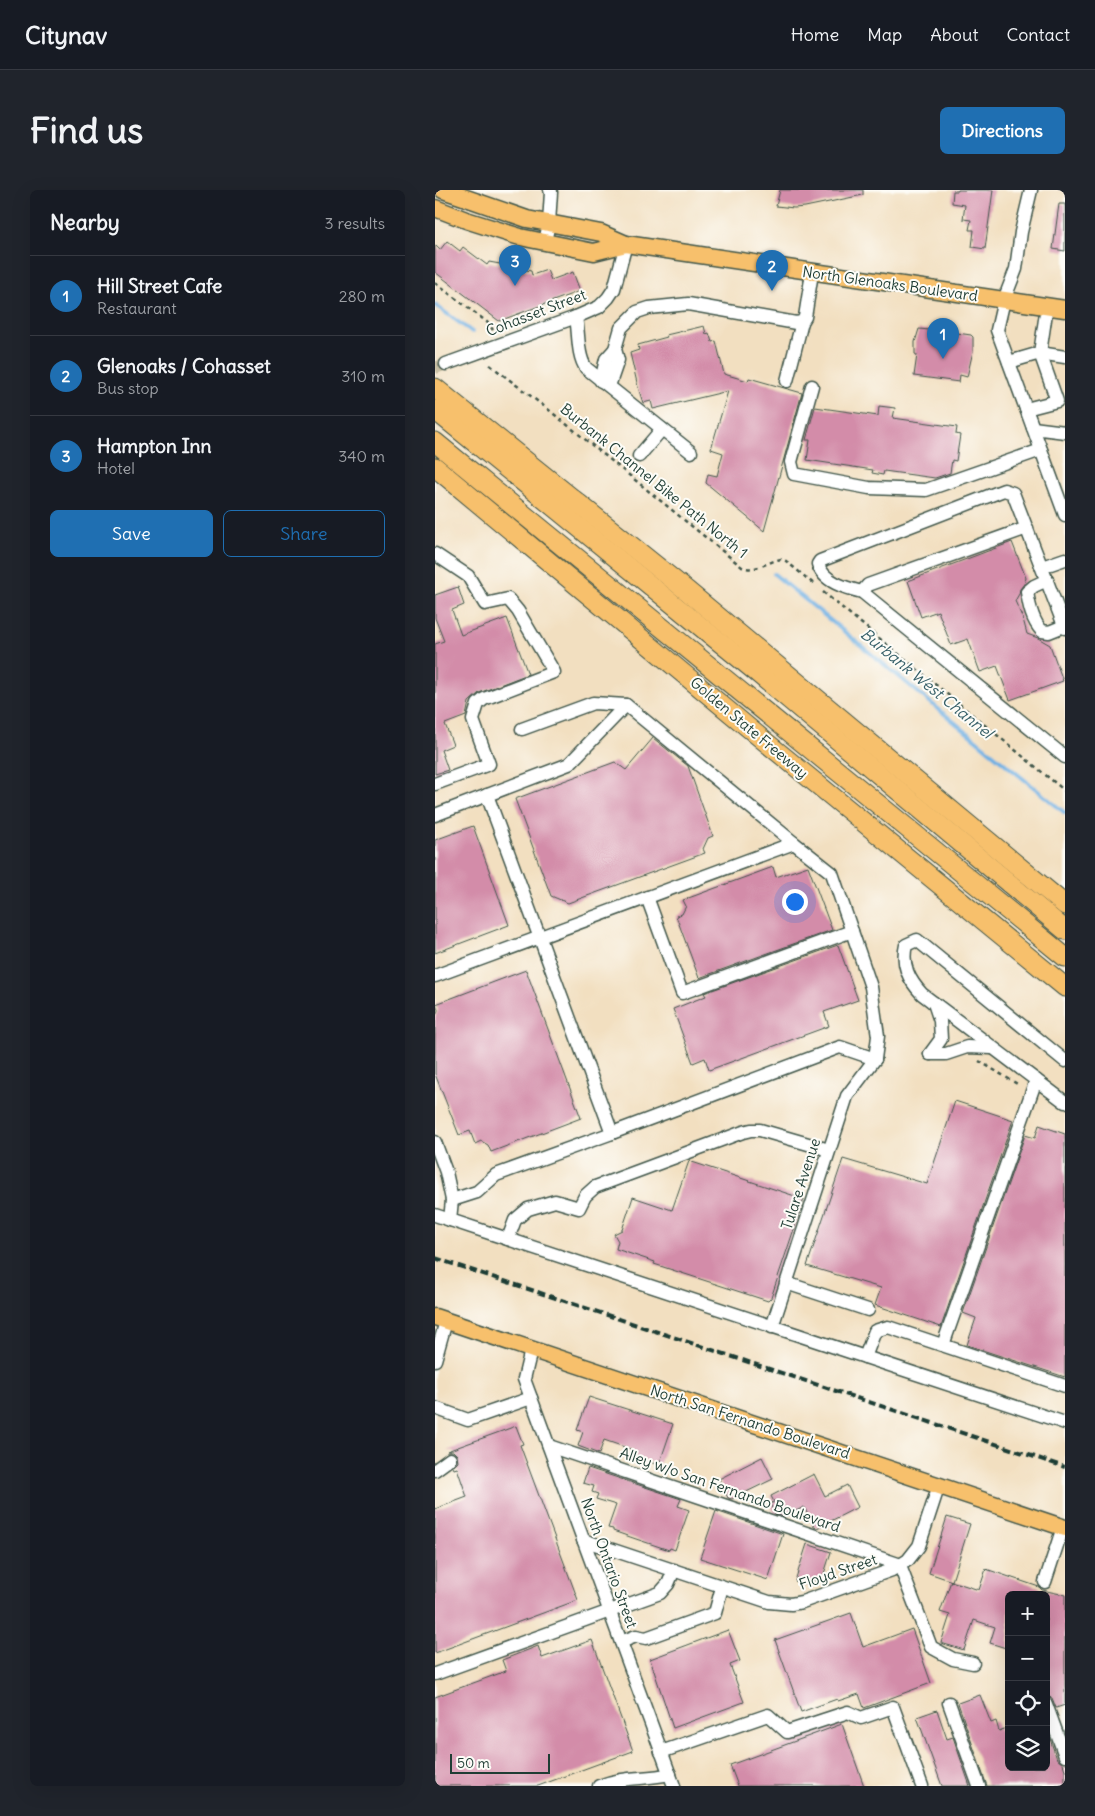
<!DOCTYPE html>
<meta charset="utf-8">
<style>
body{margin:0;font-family:Delius,sans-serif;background:#20242c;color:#f1f3f6}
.controls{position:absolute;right:15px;bottom:15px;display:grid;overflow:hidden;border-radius:8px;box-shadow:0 5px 20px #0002}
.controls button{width:45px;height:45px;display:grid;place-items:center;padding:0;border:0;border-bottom:1px solid #363941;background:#171b24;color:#f1f3f6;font:25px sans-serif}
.scale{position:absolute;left:15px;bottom:12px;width:100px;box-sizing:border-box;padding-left:5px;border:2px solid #1f3d34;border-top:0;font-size:14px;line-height:18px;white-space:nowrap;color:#1f3d34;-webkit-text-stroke:4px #fdfcf7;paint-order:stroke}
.you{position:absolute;left:359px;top:711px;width:18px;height:18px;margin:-12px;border:4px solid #fff;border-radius:50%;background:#1a73e8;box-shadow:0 0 0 8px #1a73e833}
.badge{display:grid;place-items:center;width:32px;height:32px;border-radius:50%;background:#1f6fb2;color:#fff;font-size:16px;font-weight:700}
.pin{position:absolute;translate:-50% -41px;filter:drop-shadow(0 1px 2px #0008)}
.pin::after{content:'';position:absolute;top:26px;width:18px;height:15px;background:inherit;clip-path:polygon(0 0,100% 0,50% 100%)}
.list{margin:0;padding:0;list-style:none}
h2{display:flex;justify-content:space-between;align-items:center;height:65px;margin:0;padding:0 20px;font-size:21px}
h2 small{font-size:16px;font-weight:400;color:#9ea1a6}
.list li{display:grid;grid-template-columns:32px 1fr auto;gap:15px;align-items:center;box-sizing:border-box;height:80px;padding:0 20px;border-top:1px solid #363941}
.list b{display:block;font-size:19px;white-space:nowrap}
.list p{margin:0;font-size:16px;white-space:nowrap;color:#9ea1a6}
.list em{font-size:16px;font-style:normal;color:#9ea1a6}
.actions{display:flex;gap:10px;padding:15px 20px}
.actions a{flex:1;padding:11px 0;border:1px solid #1f6fb2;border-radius:8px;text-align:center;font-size:18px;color:#1f6fb2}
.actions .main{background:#1f6fb2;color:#fff}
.icon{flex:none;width:28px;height:28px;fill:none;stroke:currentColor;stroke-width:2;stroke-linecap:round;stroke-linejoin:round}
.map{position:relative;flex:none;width:630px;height:1596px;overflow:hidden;border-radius:8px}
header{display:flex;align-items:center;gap:30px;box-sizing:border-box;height:70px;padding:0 25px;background:#171b24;border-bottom:1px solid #363941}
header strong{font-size:24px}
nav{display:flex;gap:28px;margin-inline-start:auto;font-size:18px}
.intro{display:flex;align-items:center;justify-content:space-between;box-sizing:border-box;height:120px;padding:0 30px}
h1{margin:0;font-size:35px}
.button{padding:12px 22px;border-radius:8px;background:#1f6fb2;color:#fff;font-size:18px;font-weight:700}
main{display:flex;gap:30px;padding:0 30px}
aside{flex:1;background:#171b24;border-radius:8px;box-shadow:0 5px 20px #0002}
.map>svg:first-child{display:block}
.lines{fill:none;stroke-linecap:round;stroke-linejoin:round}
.stream{stroke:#6fb0e3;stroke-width:4}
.building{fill:#d38ca9}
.minor-tunnel{stroke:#c8bfa4;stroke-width:12;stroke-dasharray:12 6;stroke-linecap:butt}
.minor-casing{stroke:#3f5549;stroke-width:15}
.major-casing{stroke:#3f5549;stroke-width:19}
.highway-casing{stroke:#3f5549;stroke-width:21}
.path{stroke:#3f5549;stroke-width:2.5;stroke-dasharray:4 4;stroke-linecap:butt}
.minor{stroke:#fff;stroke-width:12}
.major{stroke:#f7c06c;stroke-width:16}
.highway{stroke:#f7c06c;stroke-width:19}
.rail{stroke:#1f3d34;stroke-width:4;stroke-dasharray:8 4;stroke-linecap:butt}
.labels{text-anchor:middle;stroke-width:4;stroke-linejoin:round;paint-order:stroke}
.street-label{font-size:15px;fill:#1f3d34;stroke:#fdfcf7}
.water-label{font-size:16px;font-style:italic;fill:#376069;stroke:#fdfcf7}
</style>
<header>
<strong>Citynav</strong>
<nav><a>Home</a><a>Map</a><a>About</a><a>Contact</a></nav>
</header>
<div class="intro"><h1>Find us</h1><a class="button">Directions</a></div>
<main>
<aside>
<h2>Nearby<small>3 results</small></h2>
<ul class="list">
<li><span class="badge">1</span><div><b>Hill Street Cafe</b><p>Restaurant</p></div><em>280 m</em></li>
<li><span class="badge">2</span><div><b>Glenoaks / Cohasset</b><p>Bus stop</p></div><em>310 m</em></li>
<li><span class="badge">3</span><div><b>Hampton Inn</b><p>Hotel</p></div><em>340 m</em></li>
</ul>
<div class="actions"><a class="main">Save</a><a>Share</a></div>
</aside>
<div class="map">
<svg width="630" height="1596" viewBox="0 0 630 1596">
<rect width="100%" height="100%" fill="#fdfcf7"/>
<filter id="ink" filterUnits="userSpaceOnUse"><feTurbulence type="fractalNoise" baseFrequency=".02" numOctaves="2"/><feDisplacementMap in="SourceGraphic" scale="10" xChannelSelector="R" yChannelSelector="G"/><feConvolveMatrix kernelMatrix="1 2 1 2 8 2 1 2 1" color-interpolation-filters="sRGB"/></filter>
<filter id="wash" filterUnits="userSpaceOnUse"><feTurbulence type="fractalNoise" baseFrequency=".0096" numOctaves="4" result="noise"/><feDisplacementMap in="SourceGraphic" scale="20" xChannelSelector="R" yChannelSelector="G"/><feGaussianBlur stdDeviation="1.12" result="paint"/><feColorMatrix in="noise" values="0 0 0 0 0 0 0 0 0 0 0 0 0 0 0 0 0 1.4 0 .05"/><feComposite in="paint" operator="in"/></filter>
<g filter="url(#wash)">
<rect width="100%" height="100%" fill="#f2dfc0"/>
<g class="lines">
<g class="stream">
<polyline points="0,115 37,142"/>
<polyline points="339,384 630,623"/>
</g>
</g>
<g id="blocks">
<g class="building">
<polygon points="345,0 428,0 428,5 370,17 359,18 341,16"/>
<polygon points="523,0 558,0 550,59 537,57 539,40 534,40 536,30 528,29 530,15 517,13 518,1 523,1"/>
<polygon points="624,14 630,14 630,61 618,59"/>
<polygon points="12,51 25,61 28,57 52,75 54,72 65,74 66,69 80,72 79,77 96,81 97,85 112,80 116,90 138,82 145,101 64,131 0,82 0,55 5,60"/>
<polygon points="269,136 271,144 274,143 277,152 281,151 289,184 313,191 314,188 367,203 329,341 271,293 273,284 282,286 288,263 276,259 293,201 218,219 216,211 208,213 203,197 195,163 204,160 203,155 232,147 231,145"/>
<polygon points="484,139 515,142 536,145 538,147 538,161 532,187 525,185 524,192 479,186 482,165 480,164 480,152"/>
<polygon points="444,216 460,218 458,228 522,237 521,244 525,245 521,271 517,270 515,283 500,288 449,281 448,285 437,283 438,280 372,270 375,250 371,250 380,217 443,226"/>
<polygon points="577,352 591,388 589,394 585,399 584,404 580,411 588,429 592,444 603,448 615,455 628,491 575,510 562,476 545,482 533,449 516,455 503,421 486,427 473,391"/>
<polygon points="23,397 29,415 17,420 26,445 72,428 93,484 44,503 34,512 31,526 10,534 18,555 6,560 13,580 0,584 0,454 9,451 0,428 0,405"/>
<polygon points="218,548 253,576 278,646 273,648 268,659 270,663 133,713 116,706 80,609 180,572 191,580"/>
<polygon points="38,636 74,735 0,763 0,650"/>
<polygon points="373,676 397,740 264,788 241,726 247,724 251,716 248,710 338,677 341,687"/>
<polygon points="403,755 423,810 389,822 394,836 274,880 270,868 258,873 238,819 271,806 269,803"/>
<polygon points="91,780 146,928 56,962 53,955 46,951 40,954 35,941 24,945 0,884 0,827 3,820 1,814"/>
<polygon points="520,911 578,930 506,1137 440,1115 446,1098 372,1076 408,969 492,994"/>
<polygon points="604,935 630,944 630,1187 532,1155 541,1128 528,1123 590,945 600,948"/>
<polygon points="254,971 369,1009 336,1108 333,1111 219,1074 220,1072 181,1059 183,1051 179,1044 187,1040 198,1007 237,1020"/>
<polygon points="154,1207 238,1234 224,1275 196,1266 198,1260 169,1250 164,1264 143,1256 148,1242 142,1240"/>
<polygon points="81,1236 88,1254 85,1255 143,1410 0,1463 0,1319 32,1307 22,1278 19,1279 18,1277 23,1272 22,1265 18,1261 12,1261"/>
<polygon points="327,1267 338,1289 297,1309 293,1308 284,1289"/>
<polygon points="153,1278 246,1309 243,1316 254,1320 240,1360 235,1358 234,1360 201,1349 178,1341 178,1339 173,1338 181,1315 161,1309 163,1304 157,1302 159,1296 148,1293"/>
<polygon points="379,1284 390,1306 412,1295 423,1317 382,1338 379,1337 369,1317 349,1327 340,1324 335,1314 339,1312 336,1306"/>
<polygon points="281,1321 348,1344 333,1390 265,1368"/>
<polygon points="512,1327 535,1334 517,1391 494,1383"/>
<polygon points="372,1354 396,1362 388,1387 370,1394 360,1391"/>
<polygon points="551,1379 604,1397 607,1400 630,1405 630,1515 621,1518 617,1508 611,1506 611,1405 574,1405 574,1459 555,1453 560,1437 539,1430 529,1460 506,1453 515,1425 505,1422 516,1391 544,1400"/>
<polygon points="416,1423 428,1457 477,1439 496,1493 429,1518 424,1504 403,1511 402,1509 366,1522 340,1450"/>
<polygon points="293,1440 305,1471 295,1475 309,1512 238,1538 215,1469"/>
<polygon points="157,1450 198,1561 103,1596 0,1596 0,1507 71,1481 67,1470 93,1460 103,1456 107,1468"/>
<polygon points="545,1505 556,1533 561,1531 564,1541 574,1537 574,1577 611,1577 611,1538 622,1569 628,1574 630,1580 630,1596 552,1596 523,1513"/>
<polygon points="502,1520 512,1549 518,1547 535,1596 507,1596 482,1527"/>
<polygon points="407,1534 429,1596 303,1596 295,1575"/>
</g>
</g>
</g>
<g filter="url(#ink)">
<use href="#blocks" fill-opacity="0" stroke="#3f5549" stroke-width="1"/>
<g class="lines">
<polyline class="minor-tunnel" points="0,178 11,174"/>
<defs>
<g id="minor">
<polyline points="596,0 586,42 581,79 569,110 562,140 630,325"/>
<polyline points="110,52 114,33 116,2 115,0"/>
<polyline points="612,116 605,163 630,167"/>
<path d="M141,127C144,144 142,165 151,178L256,262"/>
<polyline points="574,172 605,163 622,211 591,219"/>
<polyline points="11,174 141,127 164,117 173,108 179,99 191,54"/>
<polyline points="166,191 171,169 180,159"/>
<polyline points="352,191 367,132"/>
<polyline points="174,196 183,170 180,159 186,138 202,122 214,118 253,114 361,133 367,132 370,127 377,83"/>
<polyline points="377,196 356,272 359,284 434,298 491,300 606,260"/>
<polyline points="598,238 630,242"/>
<polyline points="204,266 227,239"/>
<polyline points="0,364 33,386 50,414 73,409 83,421 119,482 49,509 43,514 38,530 54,574 0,594"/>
<polyline points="607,377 630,369"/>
<path d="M612,390L599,396L592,402C594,415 597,431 607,441L614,442L629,436"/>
<polyline points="427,402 433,395 592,338"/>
<path d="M630,438L578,303L569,300L385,371L383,374C388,392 411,398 427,402L630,567"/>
<polyline points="87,539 158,513 191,515"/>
<polyline points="0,625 134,574 191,515 359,653 0,786"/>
<polyline points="359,653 397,683 436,797 443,846 440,869"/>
<polyline points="212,707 247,803 417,741"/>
<polyline points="495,864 511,864 532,857 557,858"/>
<polyline points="495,864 506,849 505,831 499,813"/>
<path d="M630,871L482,750L471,755C466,775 474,790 487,804L630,912"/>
<polyline points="177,943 405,857 440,869"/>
<polyline points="0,952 11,982 17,1010 15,1030"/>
<polyline points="17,1010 42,1002 61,985 177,943 52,605"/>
<polyline points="0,1025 630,1233"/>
<polyline points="73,1049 80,1030 93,1019 120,1011 144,1018 150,1006 160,997 308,942 316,940 325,940 394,960"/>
<polyline points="351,1093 433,1120"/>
<polyline points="337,1137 412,906 440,869"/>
<polyline points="508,1155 601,890"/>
<polyline points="96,1160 89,1189 239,1596"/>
<polyline points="430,1167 440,1141 453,1137 630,1196"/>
<polyline points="0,1170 11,1131"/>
<polyline points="0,1218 33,1230 96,1208"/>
<polyline points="114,1256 466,1375"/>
<polyline points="0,1280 15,1269"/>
<polyline points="148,1350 334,1412 356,1414 367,1412 457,1380 473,1370 484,1356 504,1295"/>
<polyline points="465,1376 496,1457 518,1469 538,1473"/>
<polyline points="610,1392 628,1337"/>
<polyline points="186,1452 201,1446 211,1448 280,1423 287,1397"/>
<polyline points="0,1484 225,1403 233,1394 239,1380"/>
<polyline points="514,1513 544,1596"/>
<polyline points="611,1514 630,1566"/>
<polyline points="226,1562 333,1525 352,1542 413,1522 426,1528 458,1517 487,1596"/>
<path d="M164,1596C190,1586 209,1590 235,1584"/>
</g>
<g id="major">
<polyline points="8,0 92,29 166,43 191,54 630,119"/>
<polyline points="0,18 31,30 85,47 159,62 191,54"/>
<polyline points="0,1127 630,1338"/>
</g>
<g id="highway">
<polyline points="0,198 251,400 630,715"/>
<polyline points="0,220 319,480 630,740"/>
<polyline points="0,252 630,767"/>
<polyline points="0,277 327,549 630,797"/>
</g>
</defs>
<use href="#minor" class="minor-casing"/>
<use href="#major" class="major-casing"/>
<use href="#highway" class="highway-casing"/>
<g class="path">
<polyline points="0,93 52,132 58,140"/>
<path d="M55,175L114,220L307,377C322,382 331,372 346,369L351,371L380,395"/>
<polyline points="388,402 630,601"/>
<polyline points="544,871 584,895"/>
</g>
<use href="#minor" class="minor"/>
<use href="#major" class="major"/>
<use href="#highway" class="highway"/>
<polyline class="rail" points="0,1068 630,1277"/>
</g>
</g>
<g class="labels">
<g class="street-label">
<text transform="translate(455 94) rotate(8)" y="5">North Glenoaks Boulevard</text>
<text transform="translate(101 123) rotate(-21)" y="5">Cohasset Street</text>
<text transform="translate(219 291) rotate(39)" y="5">Burbank Channel Bike Path North 1</text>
<text transform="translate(314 538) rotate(40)" y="5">Golden State Freeway</text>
<text transform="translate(366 994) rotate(-72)" y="5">Tulare Avenue</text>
<text transform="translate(315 1232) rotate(18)" y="5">North San Fernando Boulevard</text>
<text transform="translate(295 1300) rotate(19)" y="5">Alley w/o San Fernando Boulevard</text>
<text transform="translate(174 1373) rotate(70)" y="5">North Ontario Street</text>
<text transform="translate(403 1382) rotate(-19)" y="5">Floyd Street</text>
</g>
<g class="water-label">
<text transform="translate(492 493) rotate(39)" y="6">Burbank West Channel</text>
</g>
</g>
</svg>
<div class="controls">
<button>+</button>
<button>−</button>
<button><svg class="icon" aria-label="locate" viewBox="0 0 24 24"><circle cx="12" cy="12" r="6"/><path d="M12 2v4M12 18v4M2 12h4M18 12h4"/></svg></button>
<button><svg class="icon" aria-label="layers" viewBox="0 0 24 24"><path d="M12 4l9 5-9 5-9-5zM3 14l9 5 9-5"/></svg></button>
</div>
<div class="scale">50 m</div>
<div class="you"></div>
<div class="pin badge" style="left:508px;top:169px">1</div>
<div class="pin badge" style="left:337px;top:101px">2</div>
<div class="pin badge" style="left:80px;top:96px">3</div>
</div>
</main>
